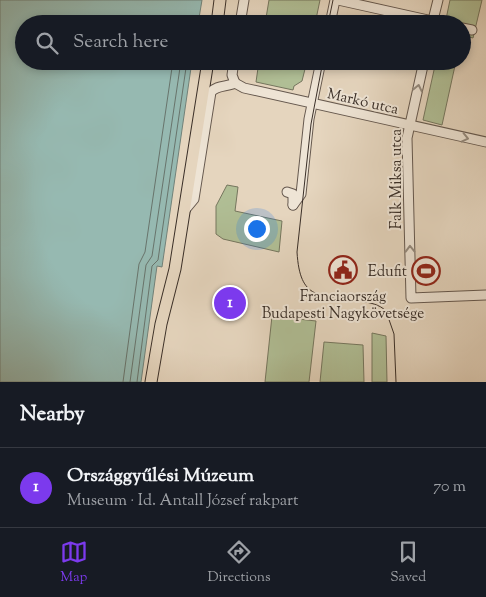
<!DOCTYPE html>
<meta charset="utf-8">
<style>
body{margin:0;font-family:"Sorts Mill Goudy",serif;background:#242831;color:#f1f3f6}
.you{position:absolute;left:256px;top:228px;width:18px;height:18px;margin:-12px;border:4px solid #fff;border-radius:50%;background:#1a73e8;box-shadow:0 0 0 8px #1a73e833}
.badge{display:grid;place-items:center;width:32px;height:32px;border-radius:50%;background:#7c3aed;color:#fff;font-size:16px;font-weight:700}
.pin{position:absolute;translate:-50% -50%;border:2px solid #fff;box-shadow:0 1px 5px #0006}
.list{margin:0;padding:0;list-style:none}
h2{display:flex;justify-content:space-between;align-items:center;height:65px;margin:0;padding:0 20px;font-size:21px}
h2 small{font-size:16px;font-weight:400;color:#9ea1a6}
.list li{display:grid;grid-template-columns:32px 1fr auto;gap:15px;align-items:center;box-sizing:border-box;height:80px;padding:0 20px;border-top:1px solid #363941}
.list b{display:block;font-size:19px;white-space:nowrap}
.list p{margin:0;font-size:16px;white-space:nowrap;color:#9ea1a6}
.list em{font-size:16px;font-style:normal;color:#9ea1a6}
.icon{flex:none;width:28px;height:28px;fill:none;stroke:currentColor;stroke-width:2;stroke-linecap:round;stroke-linejoin:round}
.map{position:relative;flex:none;width:486px;height:382px;overflow:hidden}
.search{position:absolute;background:#171b24;box-shadow:0 2px 8px #0003;left:15px;right:15px;top:15px;height:55px;display:flex;align-items:center;gap:12px;box-sizing:border-box;padding:0 18px;border-radius:28px;color:#9ea1a6;font-size:19px}
.sheet{height:145px;background:#171b24}
nav{display:flex;justify-content:space-around;align-items:center;box-sizing:border-box;height:70px;border-top:1px solid #363941;background:#171b24;font-size:14px;color:#9ea1a6}
nav a{display:grid;justify-items:center;gap:2px}
nav .on{color:#7c3aed}
.map>svg:first-child{display:block}
.green{fill:#b0be95;stroke:#75765e}
.water{fill:#96b9b1;stroke:#71827a}
.lines{fill:none;stroke-linecap:round;stroke-linejoin:round}
.shore{stroke:#68746c;stroke-width:1}
.minor-casing{stroke:#65584e;stroke-width:11}
.major-casing{stroke:#3a2f28;stroke-width:13}
.minor{stroke:#eee4d5;stroke-width:9}
.major{stroke:#e5d5be;stroke-width:11}
.tram{stroke:#3a2f28;stroke-width:1}
.oneway{stroke:#948a7e}
.labels{text-anchor:middle;stroke-width:4;stroke-linejoin:round;paint-order:stroke}
.street-label{font-size:15px;fill:#3a2f28;stroke:#eee4d5}
.poi-label{font-size:15px;fill:#3a2f28;stroke:#eee4d5;text-anchor:end}
</style>
<div class="map">
<svg width="486" height="382" viewBox="0 0 486 382">
<rect width="100%" height="100%" fill="#e5d5be"/>
<filter id="stains"><feTurbulence type="fractalNoise" baseFrequency=".004" numOctaves="4"/><feColorMatrix values="0 0 0 0 .2 0 0 0 0 .09 0 0 0 0 .02 0 0 0 .5 -.17"/></filter>
<radialGradient id="worn" r=".72"><stop offset=".6" stop-color="#630" stop-opacity="0"/><stop offset="1" stop-color="#630" stop-opacity=".3"/></radialGradient>
<g class="green">
<polygon points="269,0 320,0 315,24 265,24"/>
<polygon points="450,0 482,0 473,38 462,35 462,24 445,24"/>
<polygon points="259,61 307,61 302,81 294,86 293,90 256,82"/>
<polygon points="436,61 456,61 442,125 423,120"/>
<polygon points="227,185 238,187 235,211 282,221 279,252 223,239 216,234 216,206"/>
<polygon points="272,316 316,321 309,382 265,382"/>
<polygon points="372,333 386,336 387,382 372,382"/>
<polygon points="324,342 363,345 364,382 320,382"/>
</g>
<polygon class="water" points="0,0 202,0 198,24 24,24 24,61 192,61 162,267 157,266 141,382 0,382"/>
<g class="lines">
<g class="shore">
<polyline points="123,382 139,264 145,252 173,61"/>
<polyline points="130,382 146,265 152,256 181,61"/>
<polyline points="137,382 152,266 158,260 187,61"/>
</g>
<defs>
<g id="minor">
<polyline points="338,0 446,24"/>
<polyline points="240,24 244,0"/>
<polyline points="330,24 335,0"/>
<polyline points="432,24 438,0"/>
<polyline points="462,28 472,30"/>
<polyline points="234,61 232,75 235,83"/>
<polyline points="424,61 407,138 411,298 486,295"/>
<polyline points="235,83 244,88 486,142"/>
<polyline points="287,192 293,194 293,205"/>
<polyline points="293,205 301,194 309,119 321,61"/>
<path d="M184,211L194,199L211,92C217,85 227,87 235,83"/>
</g>
<g id="major">
<polyline points="217,24 220,0"/>
<polyline points="151,382 161,324 175,269 208,61"/>
</g>
</defs>
<use href="#minor" class="minor-casing"/>
<use href="#major" class="major-casing"/>
<use href="#minor" class="minor"/>
<use href="#major" class="major"/>
<g class="tram">
<polyline points="328,24 333,0"/>
<path d="M323,61L311,124L297,252C300,301 319,295 361,301C370,303 379,304 386,311L394,334L396,382"/>
</g>
</g>
<defs><path id="oneway-chevron" d="M-2-3.5L2.5 0L-2 3.5" fill="none" stroke-width="1.6" stroke-linecap="round" stroke-linejoin="round" transform="scale(1.25)"/></defs>
<g class="oneway">
<use href="#oneway-chevron" transform="translate(418 88) rotate(-78)"/>
<use href="#oneway-chevron" transform="translate(465 138) rotate(13)"/>
<use href="#oneway-chevron" transform="translate(410 249) rotate(-91)"/>
</g>
<defs>
<symbol id="civic-ring" viewBox="-11 -11 22 22"><circle r="9.5" fill="#eee4d5" stroke="#8f2418" stroke-width="1.5"/><path d="M-.6-6.5H3V-4.5H.6V-3L4-1V1h2V6H-6V1h2V-1L-.6-3ZM-1.2 2.5V6h2.4V2.5Z" fill="#8f2418"/></symbol>
<symbol id="stadium-ring" viewBox="-11 -11 22 22"><circle r="9.5" fill="#eee4d5" stroke="#8f2418" stroke-width="1.5"/><path d="M0-5a6.5 5 0 1 0 0 10a6.5 5 0 1 0 0-10ZM-3.5-1.8h7v3.6h-7Z" fill="#8f2418"/></symbol>
</defs>
<g fill-rule="evenodd">
<use href="#civic-ring" x="327" y="254" width="32" height="32"/>
<use href="#stadium-ring" x="410" y="255" width="32" height="32"/>
</g>
<g class="labels">
<g class="street-label">
<text transform="translate(363 101) rotate(13)" y="5">Markó utca</text>
<text transform="translate(396 179) rotate(-90)" y="5">Falk Miksa utca</text>
</g>
<g class="poi-label">
<text x="407" y="276">Edufit</text>
<text x="343" y="301" text-anchor="middle">Franciaország<tspan x="343" dy="17">Budapesti Nagykövetsége</tspan></text>
</g>
</g>
<rect width="100%" height="100%" filter="url(#stains)"/>
<rect width="100%" height="100%" fill="url(#worn)"/>
</svg>
<div class="you"></div>
<div class="pin badge" style="left:230px;top:303px">1</div>
<div class="search"><svg class="icon" aria-label="search" viewBox="0 0 24 24"><circle cx="10" cy="10" r="6"/><path d="M15 15l6 6"/></svg>Search here</div>
</div>
<section class="sheet">
<h2>Nearby<small></small></h2>
<ul class="list">
<li><span class="badge">1</span><div><b>Országgyűlési Múzeum</b><p>Museum · Id. Antall József rakpart</p></div><em>70 m</em></li>
</ul>
</section>
<nav>
<a class="on"><svg class="icon" aria-label="map" viewBox="0 0 24 24"><path d="M3 6l6-2 6 2 6-2v14l-6 2-6-2-6 2zM9 4v14M15 6v14"/></svg>Map</a>
<a><svg class="icon" aria-label="directions" viewBox="0 0 24 24"><path d="M12 3l9 9-9 9-9-9zM9 14v-3h6M13 9l2 2-2 2"/></svg>Directions</a>
<a><svg class="icon" aria-label="saved" viewBox="0 0 24 24"><path d="M7 4h10v16l-5-4-5 4z"/></svg>Saved</a>
</nav>
